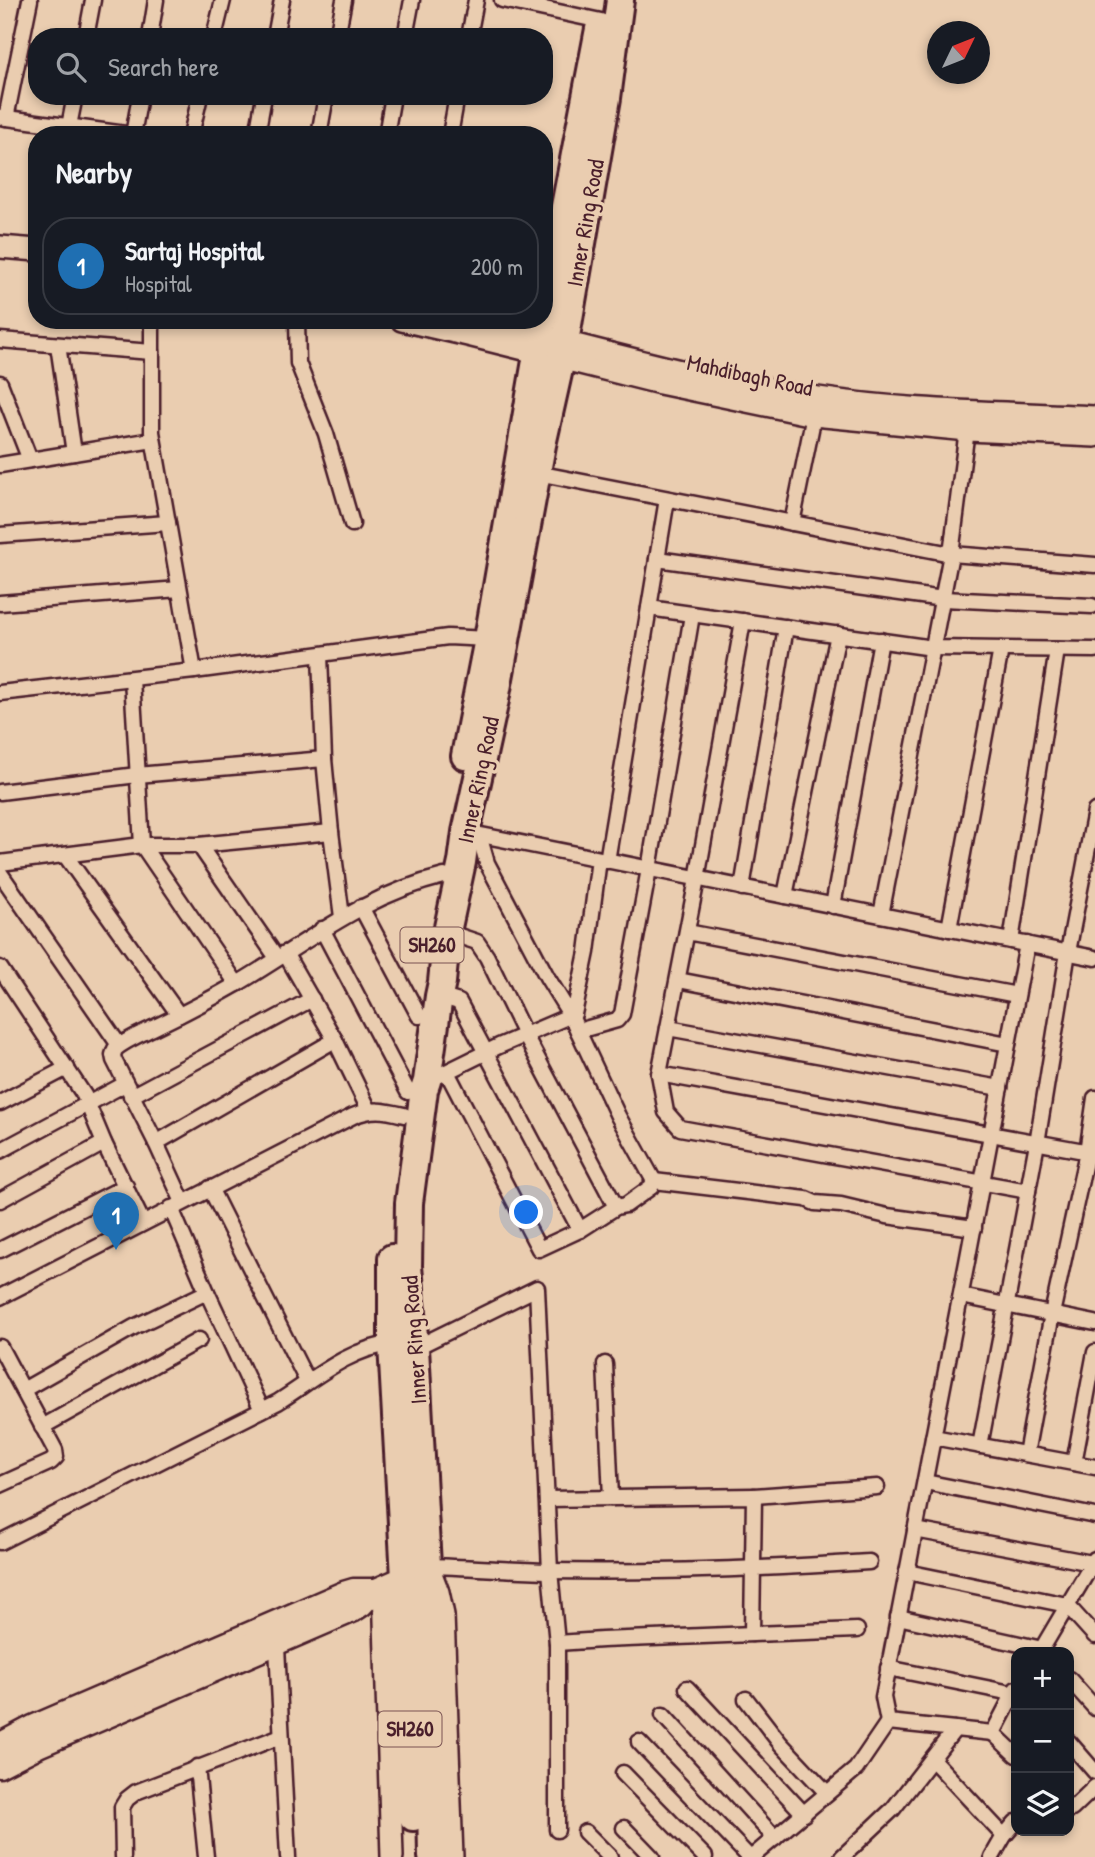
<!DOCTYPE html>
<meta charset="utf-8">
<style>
body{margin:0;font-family:"Patrick Hand",sans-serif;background:#20242c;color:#f1f3f6}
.controls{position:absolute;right:21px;bottom:21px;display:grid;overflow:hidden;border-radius:14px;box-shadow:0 4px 10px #0003}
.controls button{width:63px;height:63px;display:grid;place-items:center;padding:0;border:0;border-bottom:2px solid #363941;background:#171b24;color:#f1f3f6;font:35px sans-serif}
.compass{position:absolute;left:927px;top:21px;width:63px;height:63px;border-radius:50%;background:#171b24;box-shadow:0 4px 10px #0003;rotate:47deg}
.you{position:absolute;left:527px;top:1213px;width:24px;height:24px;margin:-18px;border:5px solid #fff;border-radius:50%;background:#1a73e8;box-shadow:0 0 0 10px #1a73e833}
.badge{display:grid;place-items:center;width:46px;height:46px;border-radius:50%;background:#1f6fb2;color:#fff;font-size:23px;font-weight:700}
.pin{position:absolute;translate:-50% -58px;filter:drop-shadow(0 2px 4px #0008)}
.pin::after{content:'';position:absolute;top:37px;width:24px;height:21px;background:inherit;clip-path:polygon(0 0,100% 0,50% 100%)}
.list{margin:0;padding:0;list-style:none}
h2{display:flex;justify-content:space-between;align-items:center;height:91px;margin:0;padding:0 28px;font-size:30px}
h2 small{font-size:23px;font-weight:400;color:#9ea1a6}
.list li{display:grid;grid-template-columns:46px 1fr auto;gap:21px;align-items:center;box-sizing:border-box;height:98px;margin:0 14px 14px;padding:0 14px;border:2px solid #363941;border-radius:28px}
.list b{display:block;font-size:26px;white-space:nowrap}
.list p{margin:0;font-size:23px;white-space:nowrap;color:#9ea1a6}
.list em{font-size:23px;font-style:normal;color:#9ea1a6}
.icon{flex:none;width:38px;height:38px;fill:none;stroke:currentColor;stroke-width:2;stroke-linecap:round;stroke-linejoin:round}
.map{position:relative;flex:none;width:1095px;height:1857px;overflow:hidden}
.search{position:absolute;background:#171b24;box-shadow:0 4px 10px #0003;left:28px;top:28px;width:525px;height:77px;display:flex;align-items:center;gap:18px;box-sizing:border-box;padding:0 24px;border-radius:28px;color:#9ea1a6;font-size:26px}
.panel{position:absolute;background:#171b24;box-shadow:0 4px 10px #0003;left:28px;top:126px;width:525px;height:203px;border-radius:28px}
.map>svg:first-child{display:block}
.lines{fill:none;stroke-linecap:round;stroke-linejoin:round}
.street-casing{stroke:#4a1f2b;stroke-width:19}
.secondary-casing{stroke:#4a1f2b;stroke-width:26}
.highway-casing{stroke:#4a1f2b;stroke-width:32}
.street{stroke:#eacdb0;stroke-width:14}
.secondary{stroke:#eacdb0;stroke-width:21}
.highway{stroke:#eacdb0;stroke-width:26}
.labels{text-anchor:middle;stroke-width:7;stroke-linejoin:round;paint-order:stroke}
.shield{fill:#eacdb0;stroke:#7a5353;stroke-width:2}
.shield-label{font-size:21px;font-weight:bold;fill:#4a1f2b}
.street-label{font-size:23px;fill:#4a1f2b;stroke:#eacdb0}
</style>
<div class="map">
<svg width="1095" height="1857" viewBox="0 0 1095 1857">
<rect width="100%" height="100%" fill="#eacdb0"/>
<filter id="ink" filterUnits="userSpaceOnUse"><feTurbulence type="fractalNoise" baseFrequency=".0143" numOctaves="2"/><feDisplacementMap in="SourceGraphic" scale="14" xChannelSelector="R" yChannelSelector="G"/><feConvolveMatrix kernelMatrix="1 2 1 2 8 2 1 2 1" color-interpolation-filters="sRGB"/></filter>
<g filter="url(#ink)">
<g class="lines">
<defs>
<g id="street">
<polyline points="502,0 601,21"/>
<polyline points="86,37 93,0"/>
<polyline points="150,37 156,0"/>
<polyline points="214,37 223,0"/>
<polyline points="275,37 282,0"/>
<polyline points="337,37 344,0"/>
<polyline points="405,37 412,0"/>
<polyline points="469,37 476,0"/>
<polyline points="0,117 133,135"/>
<polyline points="6,118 30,0"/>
<polyline points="69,126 75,96"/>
<polyline points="133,135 140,96"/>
<polyline points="191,135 200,96"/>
<polyline points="257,135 264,96"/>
<polyline points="319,135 326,96"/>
<polyline points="386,135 393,96"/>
<polyline points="450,135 457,96"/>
<polyline points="152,320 152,432 194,671"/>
<polyline points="297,320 298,363 326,434 352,524"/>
<polyline points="0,340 152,352"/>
<polyline points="58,345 74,453"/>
<polyline points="0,383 30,460"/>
<polyline points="0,465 153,440"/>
<polyline points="537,473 951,554 1095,565"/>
<polyline points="792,523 814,415"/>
<polyline points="0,535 168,523"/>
<polyline points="657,559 943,599 1092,606"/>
<polyline points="0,603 179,589"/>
<polyline points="649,608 933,648 1095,650"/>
<polyline points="743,621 697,879 659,1074 1095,1153"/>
<polyline points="320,655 324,759 331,832"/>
<polyline points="132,679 142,845 237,984"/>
<polyline points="0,693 194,671 448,637 488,639"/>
<polyline points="0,792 137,775 324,759"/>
<polyline points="461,831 1095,958"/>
<polyline points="479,835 487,863 547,977 571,1016 618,1116 654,1181"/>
<polyline points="199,845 277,958"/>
<polyline points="65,855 179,1015"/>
<polyline points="607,861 667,499"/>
<polyline points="0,863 142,845 199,845 331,832 342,917"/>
<polyline points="0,873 119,1045"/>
<polyline points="742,888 786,627"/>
<polyline points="785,896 838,634"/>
<polyline points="833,906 881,640"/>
<polyline points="361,907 419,1016"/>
<polyline points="881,915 951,554 968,422"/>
<polyline points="322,929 408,1092"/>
<polyline points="949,929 1001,649"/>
<polyline points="447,932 477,942 487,957 525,1035 616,1207"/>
<polyline points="687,932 1017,995"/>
<polyline points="1011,941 1057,650"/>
<polyline points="285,953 335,1040 369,1110"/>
<polyline points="0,968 84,1095 104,1143 143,1223"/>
<polyline points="678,980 1008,1044"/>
<polyline points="439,996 459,1002 580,1230"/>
<polyline points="668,1028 1000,1088"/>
<polyline points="578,1031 617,1020 622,1014 649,869 692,615"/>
<polyline points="447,1072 539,1249 580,1230 616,1207 626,1205 651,1187 654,1181"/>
<polyline points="659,1074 666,1112 680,1128 1028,1191"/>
<polyline points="438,1076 499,1046 574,1014 587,952 599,859"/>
<polyline points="131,1096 312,999"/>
<polyline points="0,1103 67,1068"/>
<polyline points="156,1143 335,1040"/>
<polyline points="0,1151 125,1084"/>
<polyline points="654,1181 806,1199 815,1203 841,1205 887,1216 974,1228"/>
<polyline points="210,1188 307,1381"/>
<polyline points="0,1200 104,1143"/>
<path d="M183,1202L156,1143L114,1060L113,1055L115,1049C127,1039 143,1033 157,1026C184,1013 211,999 237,984C308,942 362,896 444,876"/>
<polyline points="171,1208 207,1292 262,1410"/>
<polyline points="0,1250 126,1186"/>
<polyline points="961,1296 1095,1323"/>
<path d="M0,1297L353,1116C373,1108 383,1110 404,1115"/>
<polyline points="0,1347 55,1450 56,1457 51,1462 0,1485"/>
<polyline points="415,1348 537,1288 550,1571 557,1643 557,1830"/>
<polyline points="605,1364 611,1498"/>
<polyline points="23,1390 134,1327 207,1292"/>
<polyline points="42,1427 199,1340"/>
<polyline points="933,1437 1095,1467"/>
<polyline points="980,1446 1037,1143 1068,952 1095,811"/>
<polyline points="1026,1454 1052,1314 1087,1152 1095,1098"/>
<polyline points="1074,1463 1095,1352"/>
<polyline points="925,1482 1095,1516"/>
<polyline points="754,1496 877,1487"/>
<polyline points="547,1499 754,1496 752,1634"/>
<polyline points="915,1530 1092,1563 1095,1566"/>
<path d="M0,1542L278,1402C313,1380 349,1348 392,1344"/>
<path d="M427,1566C468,1567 508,1570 549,1571C656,1573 762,1569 869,1562"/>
<polyline points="907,1572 1067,1605 1095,1636"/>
<polyline points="898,1617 1042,1649 1044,1652"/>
<polyline points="557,1643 602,1640 857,1630"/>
<polyline points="277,1647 288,1857"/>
<polyline points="1040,1652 1095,1559"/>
<polyline points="888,1668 1016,1694"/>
<polyline points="1069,1679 1095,1708"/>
<polyline points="687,1688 804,1814"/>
<polyline points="1016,1689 993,1733 1016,1755"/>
<polyline points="746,1699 780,1743 827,1793"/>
<polyline points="663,1715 775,1838"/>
<polyline points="993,1733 888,1722 883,1697 967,1262 1027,944"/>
<polyline points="0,1740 32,1723 343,1589 353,1586 376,1586"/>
<polyline points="639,1742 749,1857"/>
<polyline points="1069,1742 1095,1772"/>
<polyline points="932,1759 1004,1836"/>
<polyline points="197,1767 206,1857"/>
<polyline points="0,1770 41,1749 355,1614 364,1608 378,1593"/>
<polyline points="623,1773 705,1857"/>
<polyline points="1069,1806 1072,1809 1095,1787"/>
<polyline points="624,1828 652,1857"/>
<polyline points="585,1832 610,1857"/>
<polyline points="123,1857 122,1807 127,1799 136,1792 281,1736"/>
<polyline points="752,1857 856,1769 888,1722"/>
<polyline points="842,1857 893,1809 955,1729"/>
<polyline points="992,1857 1004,1836 1016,1822"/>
</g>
<g id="secondary">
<polyline points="0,247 37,250"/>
<polyline points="402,320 468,335 660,383 814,415 968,430 1095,436"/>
<path d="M475,320C590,347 702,381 818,398C909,412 1004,412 1095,417"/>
<polyline points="431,1574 438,1592 443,1615 452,1857"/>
<polyline points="384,1587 392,1857"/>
<polyline points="0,1755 54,1729 405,1577"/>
</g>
<g id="highway">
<polyline points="544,316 599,29"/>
<polyline points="465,756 488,639 543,320"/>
<polyline points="392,1258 392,1344 405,1577 413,1817"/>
<polyline points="432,1857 427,1566 415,1348 408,1266 409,1203 424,1090 427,1081 439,996 442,982 447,932 462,862 466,832 495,700 542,445 565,342 607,98 620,0"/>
</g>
</defs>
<use href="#street" class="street-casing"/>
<use href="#secondary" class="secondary-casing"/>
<use href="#highway" class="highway-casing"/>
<use href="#street" class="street"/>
<use href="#secondary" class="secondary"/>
<use href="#highway" class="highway"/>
</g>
</g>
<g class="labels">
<g class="shield">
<rect x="400.5" y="927.5" width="63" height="35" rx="5"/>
<rect x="378.5" y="1711.5" width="63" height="35" rx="5"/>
</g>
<g class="shield-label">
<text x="432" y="952">SH260</text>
<text x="410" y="1736">SH260</text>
</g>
<g class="street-label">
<text transform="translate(585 223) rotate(-80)" y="8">Inner Ring Road</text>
<text transform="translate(750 375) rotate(12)" y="8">Mahdibagh Road</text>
<text transform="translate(478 780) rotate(-78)" y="8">Inner Ring Road</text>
<text transform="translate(414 1340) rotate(-94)" y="8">Inner Ring Road</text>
</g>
</g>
</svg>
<div class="controls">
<button>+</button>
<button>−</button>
<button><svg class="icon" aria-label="layers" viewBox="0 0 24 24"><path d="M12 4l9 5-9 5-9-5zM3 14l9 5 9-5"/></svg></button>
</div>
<svg class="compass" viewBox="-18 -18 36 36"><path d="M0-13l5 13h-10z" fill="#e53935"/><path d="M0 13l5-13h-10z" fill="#9ea1a6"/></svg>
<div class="you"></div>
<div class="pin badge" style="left:116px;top:1250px">1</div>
<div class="search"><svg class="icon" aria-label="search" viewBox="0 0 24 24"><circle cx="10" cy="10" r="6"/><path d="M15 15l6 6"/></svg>Search here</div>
<section class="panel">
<h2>Nearby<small></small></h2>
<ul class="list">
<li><span class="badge">1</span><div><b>Sartaj Hospital</b><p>Hospital</p></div><em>200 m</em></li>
</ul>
</section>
</div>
